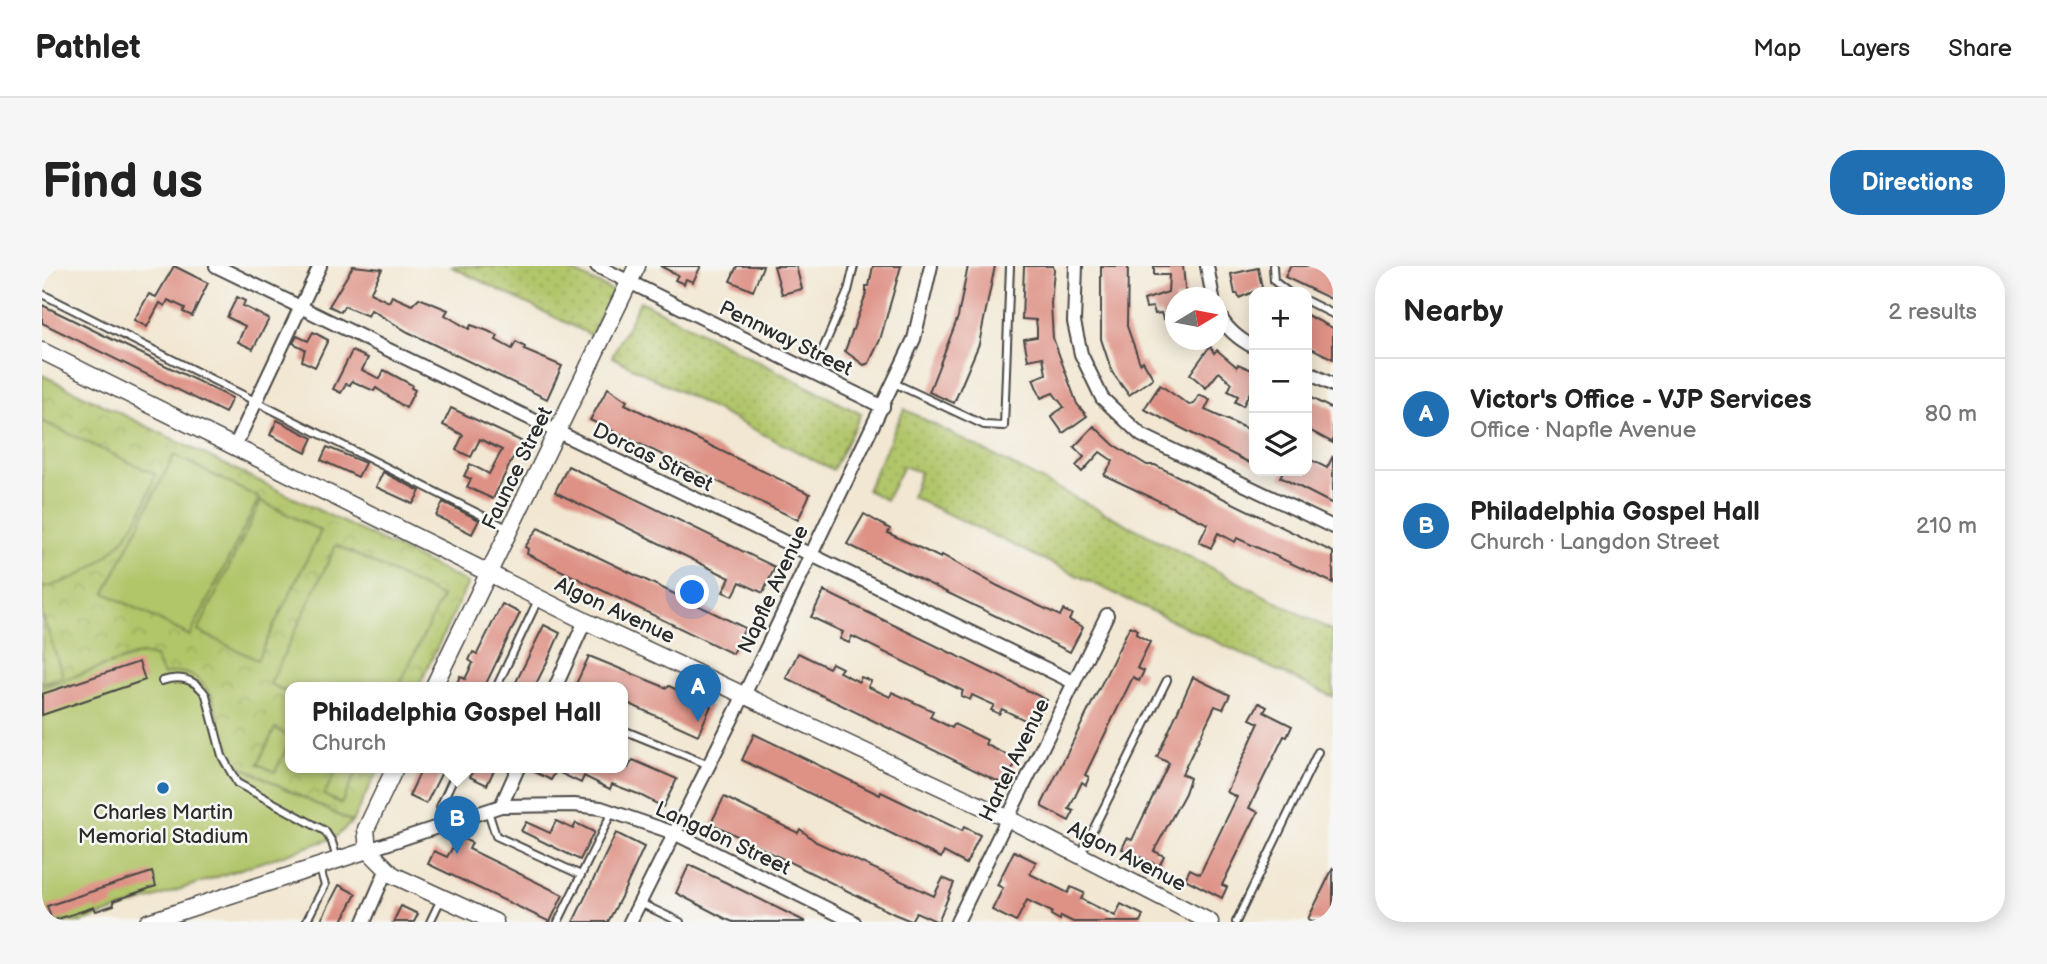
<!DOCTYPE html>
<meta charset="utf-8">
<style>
body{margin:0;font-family:"Balsamiq Sans",sans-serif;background:#f6f6f6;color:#222}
.controls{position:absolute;right:21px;top:21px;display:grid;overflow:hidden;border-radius:14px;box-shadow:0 4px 18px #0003}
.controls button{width:63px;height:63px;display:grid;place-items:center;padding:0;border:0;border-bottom:2px solid #e0e0e0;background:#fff;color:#222;font:35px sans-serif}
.compass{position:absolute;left:1123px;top:21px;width:63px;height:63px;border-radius:50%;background:#fff;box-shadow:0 4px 18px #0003;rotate:80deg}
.you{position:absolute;left:651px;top:327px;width:24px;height:24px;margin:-18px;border:5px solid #fff;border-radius:50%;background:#1a73e8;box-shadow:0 0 0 10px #1a73e833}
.badge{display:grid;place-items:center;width:46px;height:46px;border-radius:50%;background:#1f6fb2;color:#fff;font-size:23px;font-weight:700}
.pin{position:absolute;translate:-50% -58px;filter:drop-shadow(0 2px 4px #0008)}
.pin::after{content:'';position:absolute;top:37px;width:24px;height:21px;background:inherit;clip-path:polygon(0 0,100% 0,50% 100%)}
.popup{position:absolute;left:243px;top:416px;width:343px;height:91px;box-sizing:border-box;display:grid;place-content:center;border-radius:14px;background:#fff;filter:drop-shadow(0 2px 5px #0005);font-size:23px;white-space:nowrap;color:#767676}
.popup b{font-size:26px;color:#222}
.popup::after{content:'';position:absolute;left:50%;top:100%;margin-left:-14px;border:14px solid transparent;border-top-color:#fff}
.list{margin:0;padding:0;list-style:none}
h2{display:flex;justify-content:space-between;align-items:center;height:91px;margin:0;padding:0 28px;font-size:30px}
h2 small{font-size:23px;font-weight:400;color:#767676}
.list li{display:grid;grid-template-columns:46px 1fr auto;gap:21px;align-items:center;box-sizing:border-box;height:112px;padding:0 28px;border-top:2px solid #e0e0e0}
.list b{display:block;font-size:26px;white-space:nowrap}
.list p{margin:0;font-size:23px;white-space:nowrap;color:#767676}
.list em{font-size:23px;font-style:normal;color:#767676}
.icon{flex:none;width:38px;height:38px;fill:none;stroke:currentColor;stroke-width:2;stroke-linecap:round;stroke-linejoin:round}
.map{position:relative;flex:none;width:1291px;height:656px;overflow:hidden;border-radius:28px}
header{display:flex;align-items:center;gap:42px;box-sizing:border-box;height:98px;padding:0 35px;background:#fff;border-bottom:2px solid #e0e0e0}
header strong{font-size:33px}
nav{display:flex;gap:38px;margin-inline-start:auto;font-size:24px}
.intro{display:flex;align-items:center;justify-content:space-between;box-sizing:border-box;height:168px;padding:0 42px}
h1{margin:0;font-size:49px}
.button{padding:18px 32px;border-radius:28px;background:#1f6fb2;color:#fff;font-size:24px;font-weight:700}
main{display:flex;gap:42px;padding:0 42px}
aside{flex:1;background:#fff;border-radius:28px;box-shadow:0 4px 18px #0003}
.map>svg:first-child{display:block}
.grass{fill:url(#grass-dots);stroke:#6e784a;stroke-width:2}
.park{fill:url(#park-crowns);stroke:#6e784a;stroke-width:2}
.garden{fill:#b1c569;stroke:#6e784a;stroke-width:2}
.building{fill:#de9185}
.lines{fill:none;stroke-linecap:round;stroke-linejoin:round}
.lane-casing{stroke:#494744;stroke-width:10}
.street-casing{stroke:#494744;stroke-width:16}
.secondary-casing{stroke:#494744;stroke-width:19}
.lane{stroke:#fff;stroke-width:6}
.street{stroke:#fff;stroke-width:12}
.secondary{stroke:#fff;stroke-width:16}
.poi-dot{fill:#1f6fb2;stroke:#f6f6f2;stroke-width:2.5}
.labels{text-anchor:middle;stroke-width:5;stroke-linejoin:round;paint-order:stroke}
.street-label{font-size:21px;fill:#2b2b2b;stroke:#f6f6f2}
.poi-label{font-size:21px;fill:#2b2b2b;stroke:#f6f6f2}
</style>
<header>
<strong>Pathlet</strong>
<nav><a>Map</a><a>Layers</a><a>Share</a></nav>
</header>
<div class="intro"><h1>Find us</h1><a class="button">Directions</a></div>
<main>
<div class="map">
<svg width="1291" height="656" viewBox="0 0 1291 656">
<defs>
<pattern id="grass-dots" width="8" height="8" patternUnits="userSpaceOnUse" patternTransform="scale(1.75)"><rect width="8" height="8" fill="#b1c569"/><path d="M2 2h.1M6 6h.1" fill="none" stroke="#98a95b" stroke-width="1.8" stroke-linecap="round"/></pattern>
<pattern id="park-crowns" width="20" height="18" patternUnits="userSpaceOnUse" patternTransform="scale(1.75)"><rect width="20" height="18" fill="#b1c569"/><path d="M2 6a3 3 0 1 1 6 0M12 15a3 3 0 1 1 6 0" fill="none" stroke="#98a95b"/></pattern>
</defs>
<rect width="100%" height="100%" fill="#f6f6f2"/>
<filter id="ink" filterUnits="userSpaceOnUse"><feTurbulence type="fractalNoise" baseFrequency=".0143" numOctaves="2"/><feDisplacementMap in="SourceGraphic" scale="14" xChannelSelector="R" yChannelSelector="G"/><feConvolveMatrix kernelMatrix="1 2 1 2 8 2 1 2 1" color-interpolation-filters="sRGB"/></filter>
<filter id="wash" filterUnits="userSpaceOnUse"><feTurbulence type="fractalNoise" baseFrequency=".00686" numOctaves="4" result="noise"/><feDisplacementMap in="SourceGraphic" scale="28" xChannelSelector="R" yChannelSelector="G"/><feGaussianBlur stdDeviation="1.57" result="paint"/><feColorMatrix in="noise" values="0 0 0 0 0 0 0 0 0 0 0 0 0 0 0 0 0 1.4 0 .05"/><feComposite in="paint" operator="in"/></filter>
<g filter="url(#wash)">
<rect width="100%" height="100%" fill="#f2e7d2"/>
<g class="grass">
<polygon points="408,0 520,0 571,25 549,69"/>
<polygon points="598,35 819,148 791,204 570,91"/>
<polygon points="862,143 1291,365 1291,431 870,231 878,206 861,200 844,234 825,224"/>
</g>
<polygon class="park" points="0,109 426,317 376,422 249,422 249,502 337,502 310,556 186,494 170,429 121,409 99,388 0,421"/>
<g class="garden">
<path d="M0,155L113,208C99,265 59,310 0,322Z"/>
<polygon points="132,189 217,232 148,370 63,327"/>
<polygon points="219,235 279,265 215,394 156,365"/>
<polygon points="294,279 400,331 356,422 249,422 249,428 228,418"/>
<polygon points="0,348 21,410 0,417"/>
<path d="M99,388L113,391L121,409C173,393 177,458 186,494L310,556L295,570L283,575L40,656H0V421Z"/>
<polygon points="233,462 249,473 233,506 216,498"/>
<polygon points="295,502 316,502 299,538 282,529"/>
</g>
<g id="blocks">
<g class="building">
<polygon points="132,0 166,17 150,50 141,46 143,42 126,34 123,40 118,37 105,61 92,54 107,28 114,31"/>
<polygon points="311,0 340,3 328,27 347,36 350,30 370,39 377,32 406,44 403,49 427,63 429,59 446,65 456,70 454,74 470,83 474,76 483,81 482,84 520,100 505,133 366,66 329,44 326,50 302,40 299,46 287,40"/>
<polygon points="618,0 659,0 651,16 644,13 642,18 633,14 636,9"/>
<polygon points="695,0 721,0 711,25 688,15"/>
<polygon points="732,0 754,0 760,23 740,28"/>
<polygon points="831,0 859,0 838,74 827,97 822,99 803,85 824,28 824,20 827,20"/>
<polygon points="926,0 953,0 937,78 912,137 887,126 916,51"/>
<polygon points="982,0 1011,0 1012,4 1009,38 1011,72 1035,138 1045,150 1021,167 1009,150 1022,141 1011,127 999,132 991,113 1004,108 1001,91 986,94 982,73 995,71 995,62 994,54 980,53"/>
<polygon points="1059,0 1086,0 1085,60 1098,97 1101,95 1111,112 1087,129 1070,106 1059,73"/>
<polygon points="1112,0 1141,0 1144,32 1133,32 1133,50 1121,53 1119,47 1113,48 1111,41 1104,42 1102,34 1126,26 1127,9 1112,9"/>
<polygon points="1248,0 1291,0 1291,34 1243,11"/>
<polygon points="1216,2 1220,22 1197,32 1196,28 1193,28 1189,8"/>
<polygon points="195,31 203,35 201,40 227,53 211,83 196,76 203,60 185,51"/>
<polygon points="0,39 190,132 183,147 0,57"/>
<polygon points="1265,49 1291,62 1291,93 1265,80"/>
<polygon points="271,66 286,74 273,101 260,95 263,83 251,77 255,70 266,75"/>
<polygon points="1168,80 1172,87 1175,84 1195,101 1196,98 1212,105 1212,118 1201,140 1193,136 1196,130 1186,125 1190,117 1177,106 1164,122 1148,108"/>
<polygon points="310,85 326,92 320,104 338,113 342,104 370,119 369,122 373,124 364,142 334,122 332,125 310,115 308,119 304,118 299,127 291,123"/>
<polygon points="1118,119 1147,139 1152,138 1157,129 1168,134 1163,144 1212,166 1212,199 1102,143"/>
<polygon points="566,122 585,135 583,138 768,228 756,254 548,154"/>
<polygon points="1265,130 1291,143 1291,177 1265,163"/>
<polygon points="409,142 479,175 451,233 425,221 429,213 422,210 428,198 447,208 460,184 438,173 429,191 414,184 421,169 401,159"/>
<polygon points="235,154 271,172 264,187 228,169"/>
<polygon points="1052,160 1072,179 1105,199 1113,199 1291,286 1291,317 1195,272 1193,276 1176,267 1169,282 1157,276 1166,258 1062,209 1071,195 1058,186 1040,206 1034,200 1042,191 1032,181"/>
<polygon points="285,181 323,197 316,211 279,194"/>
<polygon points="1291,190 1291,238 1238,211 1241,205 1265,205 1265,192 1285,202"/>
<polygon points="526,200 733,301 721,327 698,316 691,330 681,326 688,312 513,226"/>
<polygon points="341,206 378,225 371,238 334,221"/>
<polygon points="401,236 437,254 430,268 394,250"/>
<polygon points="822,248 848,263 846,267 899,292 900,289 956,320 1018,350 1021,344 1030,348 1027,354 1041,361 1028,386 805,278"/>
<polygon points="496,262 703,362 691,388 485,288 486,283 483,281"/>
<polygon points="782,325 1005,434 993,459 960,443 957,448 949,444 952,439 930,429 928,434 919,430 921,425 810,370 807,377 798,373 801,366 769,351"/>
<polygon points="460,338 478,347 442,422 419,422 414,419 418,410 423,413 431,397 427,394 431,386 435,388"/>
<polygon points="502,359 518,367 506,394 492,422 471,422"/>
<polygon points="1088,360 1096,364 1094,368 1108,376 1095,402 1102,405 1097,415 1091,411 1043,509 1047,511 1044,519 1040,516 1027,543 1032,545 1027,555 1000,541 1000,538"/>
<polygon points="756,387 787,402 790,397 800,402 797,406 817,416 819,411 829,415 826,421 829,422 848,431 850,426 891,445 888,451 910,462 912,458 945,474 943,478 975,494 963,519 744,412"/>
<polygon points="547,390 625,422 627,420 669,440 656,469 581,435 581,422 542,422 534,418"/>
<polygon points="97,396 103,414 0,449 0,428"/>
<polygon points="1151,411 1188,429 1181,443 1173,440 1140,508 1148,512 1143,527 1112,585 1122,590 1117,600 1080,583 1085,572 1090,574 1127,497 1115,491"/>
<polygon points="1217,437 1225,441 1222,446 1250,460 1245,471 1242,470 1207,542 1216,546 1180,619 1185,621 1180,632 1143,613 1148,603 1158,608 1195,531 1185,526 1217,457 1208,453"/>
<polygon points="712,468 838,529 839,526 920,565 922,561 938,569 924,598 902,586 899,592 889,587 700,494"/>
<polygon points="591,494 635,513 621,541 596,528 570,518 568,523 542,510 539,517 514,505 509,514 485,502 586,502"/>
<polygon points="380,502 402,502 384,538 367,530"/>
<polygon points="432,502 453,502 445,519 428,511"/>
<polygon points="682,531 756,567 758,563 774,576 892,630 901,612 912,617 896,656 874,646 869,655 852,648 669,557"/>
<polygon points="514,555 531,563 534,557 552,566 538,594 479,565 484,556 508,567"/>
<polygon points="574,567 602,581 581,627 566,656 531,656"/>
<polygon points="417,571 430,577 427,583 521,629 508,656 386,598 392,585 405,591"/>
<polygon points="972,585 994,596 988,608 1026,627 1029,621 1042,627 1039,633 1073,650 1079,638 1101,649 1098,656 1031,656 1019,650 1018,654 1009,649 1010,646 985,634 974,656 950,644 961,622 955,619"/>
<polygon points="647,599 683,616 764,656 691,656 684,653 634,627"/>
<polygon points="1291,602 1291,656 1272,656 1266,653"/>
<polygon points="110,606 114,620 71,635 72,639 54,645 52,641 10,655 5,640"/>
<polygon points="297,619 314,628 301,653 300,656 278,656"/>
<polygon points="359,640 376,648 372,656 351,656"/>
</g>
</g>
</g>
<g filter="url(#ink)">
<use href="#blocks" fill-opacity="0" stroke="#494744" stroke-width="2"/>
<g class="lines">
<defs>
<g id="lane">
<polyline points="1231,0 1232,15 1246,26"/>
<polyline points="0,28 467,263"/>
<polyline points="1265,35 1291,48"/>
<polyline points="780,85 806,25 812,0"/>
<polyline points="852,117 942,159 962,160 968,0"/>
<path d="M120,415C139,409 153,413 164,429L180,490L195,517L283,565L290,576L295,593"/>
<polyline points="454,422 497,332"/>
<polyline points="581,464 667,499"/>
<polyline points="446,545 454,570 539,609"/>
<polyline points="402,559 398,541 416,502"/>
<polyline points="1039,588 1125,414"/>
<polyline points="598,637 638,656"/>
<polyline points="264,656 283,619 277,601"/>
<polyline points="388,656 399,633"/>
<polyline points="516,656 570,546"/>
<polyline points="1194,656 1276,486"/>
</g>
<g id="street">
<polyline points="174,0 1031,416"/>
<polyline points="555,0 841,141"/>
<polyline points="1034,0 1032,56 1039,88 1060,132 1099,169 1291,261"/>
<polyline points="1165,0 1171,32"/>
<path d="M1176,45C1181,61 1198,74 1212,81"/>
<polyline points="1265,106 1291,119"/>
<polyline points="193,180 278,0"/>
<polyline points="513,422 543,355"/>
<polyline points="459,540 476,502"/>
<polyline points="326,584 459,540 532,539 559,542 632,567 812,656"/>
<polyline points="322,656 344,605"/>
<polyline points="588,656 703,427 872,73 889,0"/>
<polyline points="915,656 1065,349"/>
</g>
<g id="secondary">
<polyline points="0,85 543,355 965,552 1168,656"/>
<polyline points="391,422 595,0"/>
<polyline points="326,584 351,609 453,656"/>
<polyline points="326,584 324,563 353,502"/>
<polyline points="106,656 326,584"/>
</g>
</defs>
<use href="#lane" class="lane-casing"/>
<use href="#street" class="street-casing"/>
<use href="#secondary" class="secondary-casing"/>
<use href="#lane" class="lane"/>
<use href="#street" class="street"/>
<use href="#secondary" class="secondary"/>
</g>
</g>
<circle class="poi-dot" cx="121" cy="522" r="7"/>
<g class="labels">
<g class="street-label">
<text transform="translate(744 72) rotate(26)" y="7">Pennway Street</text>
<text transform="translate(611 191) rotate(26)" y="7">Dorcas Street</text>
<text transform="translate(475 202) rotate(-64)" y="7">Faunce Street</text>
<text transform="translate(731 323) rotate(-65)" y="7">Napfle Avenue</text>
<text transform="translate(573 344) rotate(25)" y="7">Algon Avenue</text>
<text transform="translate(972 494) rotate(-64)" y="7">Hartel Avenue</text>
<text transform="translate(681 572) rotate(25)" y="7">Langdon Street</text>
<text transform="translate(1085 590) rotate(27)" y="7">Algon Avenue</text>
</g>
<g class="poi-label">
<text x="121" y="553">Charles Martin<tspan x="121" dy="24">Memorial Stadium</tspan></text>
</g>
</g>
</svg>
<div class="controls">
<button>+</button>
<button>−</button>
<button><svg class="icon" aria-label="layers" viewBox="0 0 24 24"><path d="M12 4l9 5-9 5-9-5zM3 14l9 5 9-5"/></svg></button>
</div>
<svg class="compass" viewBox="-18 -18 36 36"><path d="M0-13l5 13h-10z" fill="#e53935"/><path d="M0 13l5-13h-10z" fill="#767676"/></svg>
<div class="you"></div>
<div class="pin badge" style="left:656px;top:456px">A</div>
<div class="pin badge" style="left:415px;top:588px">B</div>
<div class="popup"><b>Philadelphia Gospel Hall</b>Church</div>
</div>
<aside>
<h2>Nearby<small>2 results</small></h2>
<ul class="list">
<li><span class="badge">A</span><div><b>Victor's Office - VJP Services</b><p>Office · Napfle Avenue</p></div><em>80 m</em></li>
<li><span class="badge">B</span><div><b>Philadelphia Gospel Hall</b><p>Church · Langdon Street</p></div><em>210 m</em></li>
</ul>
</aside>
</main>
